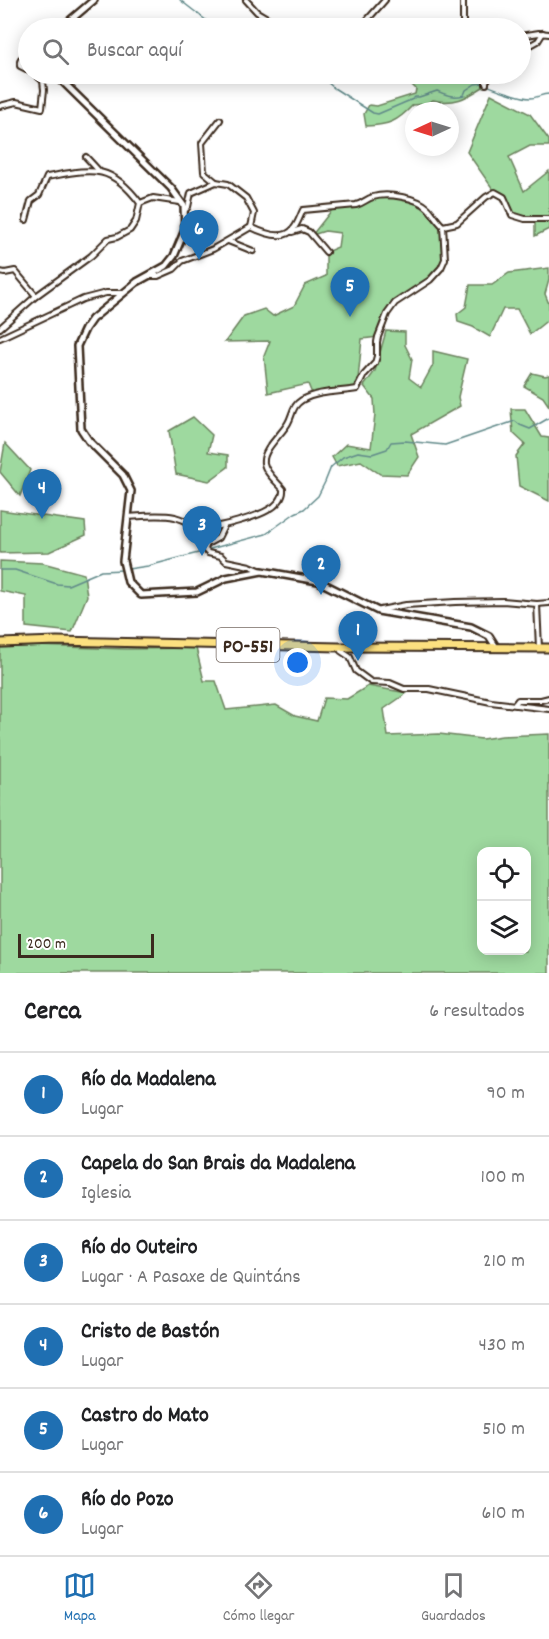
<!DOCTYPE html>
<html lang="es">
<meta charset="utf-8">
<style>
body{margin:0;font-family:Dekko,sans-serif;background:#f6f6f6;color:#202124}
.controls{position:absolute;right:18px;bottom:18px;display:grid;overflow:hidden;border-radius:12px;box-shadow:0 3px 15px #0003}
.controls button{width:54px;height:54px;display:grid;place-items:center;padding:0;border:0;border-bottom:2px solid #e0e0e0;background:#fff;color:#202124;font:30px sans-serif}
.compass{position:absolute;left:405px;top:102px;width:54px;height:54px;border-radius:50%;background:#fff;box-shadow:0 3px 15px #0003;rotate:266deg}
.scale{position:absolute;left:18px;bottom:15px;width:136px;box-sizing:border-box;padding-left:6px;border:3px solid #3b2a1e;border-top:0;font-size:16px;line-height:21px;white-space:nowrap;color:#3b2a1e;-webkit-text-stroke:4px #fff;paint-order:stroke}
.you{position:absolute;left:298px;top:663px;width:21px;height:21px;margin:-15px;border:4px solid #fff;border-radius:50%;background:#1a73e8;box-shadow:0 0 0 9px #1a73e833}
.badge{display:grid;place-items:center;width:39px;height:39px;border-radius:50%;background:#1f6fb2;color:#fff;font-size:20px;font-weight:700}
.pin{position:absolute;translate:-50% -50px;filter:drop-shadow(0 2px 3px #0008)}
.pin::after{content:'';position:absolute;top:32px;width:21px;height:18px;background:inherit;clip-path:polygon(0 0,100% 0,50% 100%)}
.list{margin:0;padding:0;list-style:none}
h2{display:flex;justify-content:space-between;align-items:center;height:78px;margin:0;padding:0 24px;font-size:26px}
h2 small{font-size:20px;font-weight:400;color:#757577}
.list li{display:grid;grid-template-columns:39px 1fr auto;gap:18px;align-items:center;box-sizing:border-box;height:84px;padding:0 24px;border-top:2px solid #e0e0e0}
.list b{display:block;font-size:22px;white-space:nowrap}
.list p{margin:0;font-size:20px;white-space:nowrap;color:#757577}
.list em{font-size:20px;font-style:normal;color:#757577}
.icon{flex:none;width:33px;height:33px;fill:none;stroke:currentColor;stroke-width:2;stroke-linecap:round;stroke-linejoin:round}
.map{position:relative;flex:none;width:549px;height:973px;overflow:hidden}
.search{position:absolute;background:#fff;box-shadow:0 3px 15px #0003;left:18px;right:18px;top:18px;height:66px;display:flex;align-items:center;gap:15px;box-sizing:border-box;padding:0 21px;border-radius:33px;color:#757577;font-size:22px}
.sheet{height:582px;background:#fff}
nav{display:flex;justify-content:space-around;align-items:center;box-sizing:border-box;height:84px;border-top:2px solid #e0e0e0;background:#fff;font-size:16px;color:#757577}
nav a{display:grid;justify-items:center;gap:3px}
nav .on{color:#1f6fb2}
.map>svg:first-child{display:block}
.green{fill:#9ed99f;stroke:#6c825e;stroke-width:1.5;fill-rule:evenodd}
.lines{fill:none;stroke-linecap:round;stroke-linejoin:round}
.stream{stroke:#608989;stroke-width:1.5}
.minor-casing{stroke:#3b2a1e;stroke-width:8}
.tertiary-casing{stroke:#3b2a1e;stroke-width:10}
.primary-casing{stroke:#3b2a1e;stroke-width:11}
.minor{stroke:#fff;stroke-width:4}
.tertiary{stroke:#fff;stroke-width:5}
.primary{stroke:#fce080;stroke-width:7}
.labels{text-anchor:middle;stroke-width:4.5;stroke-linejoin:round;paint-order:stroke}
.shield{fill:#fff;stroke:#766a62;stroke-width:1.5}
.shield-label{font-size:20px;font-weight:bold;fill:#3b2a1e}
</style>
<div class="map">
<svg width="549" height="973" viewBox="0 0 549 973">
<rect width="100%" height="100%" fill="#fff"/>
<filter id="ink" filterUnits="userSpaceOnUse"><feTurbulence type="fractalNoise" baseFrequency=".0167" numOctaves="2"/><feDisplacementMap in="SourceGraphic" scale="12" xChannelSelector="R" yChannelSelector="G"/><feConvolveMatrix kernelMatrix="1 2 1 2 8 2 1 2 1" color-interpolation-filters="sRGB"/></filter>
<g filter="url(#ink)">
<g class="green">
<path d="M416,74H471V79L484,77L483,87C466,98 454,105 433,100L425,104L413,105C397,122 389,125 366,126L364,114L369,105L377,106L415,94L416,89L409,82L410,75Z"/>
<polygon points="491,94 530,114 549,140 549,146 530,146 509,157 524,191 549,171 549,229 535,236 535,219 512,215 504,197 495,192 467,152"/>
<polygon points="379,196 402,197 417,201 428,208 443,226 445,259 436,275 395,303 387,314 378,337 362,339 357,389 313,396 308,384 268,393 264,356 270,341 225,342 244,316 264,309 273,316 294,306 305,285 326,276 326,252 338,247 340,233 325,231 312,235 335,206 356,205 369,198"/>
<polygon points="549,268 549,280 545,294 549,304 549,319 530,334 517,309 503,309 490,337 473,327 458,322 457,314 466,307 470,285 492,285 509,273"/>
<polygon points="386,331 405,332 405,345 412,359 409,378 421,387 433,365 433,351 467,359 458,397 460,406 411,434 419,457 407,475 380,474 361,461 337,466 332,457 346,444 371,448 375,415 374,399 364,386 375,371"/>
<polygon points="532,373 545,376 549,375 549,406 543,397 524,386"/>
<polygon points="511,409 525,409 542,437 549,438 549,501 519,486 516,456 525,444 513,433"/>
<polygon points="193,417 212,435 208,452 228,455 228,467 209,481 176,474 169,431"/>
<polygon points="5,443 30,470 20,496 0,472"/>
<polygon points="0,510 85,522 86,535 49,552 0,553"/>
<polygon points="0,561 43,563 84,574 87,596 72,632 26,627 26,596 0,591"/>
<path d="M35,646L126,649L196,648L204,681H216L226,710L276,705L295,716L317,721L324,698L347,699L368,686L407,693L384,709L388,736L439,734L482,739L502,736L549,734V973H0V648ZM482,852H526V951H482Z"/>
</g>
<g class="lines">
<g class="stream">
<polyline points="180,0 216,28"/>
<path d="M318,74L334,88L373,113L378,114L413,99L415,97H419L437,91C447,95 453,98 464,95L466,90L475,84L483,83C489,87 522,98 530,98C537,98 541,94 549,94"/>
<polyline points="210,549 266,534 295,513 304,509 318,496 325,482 331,467 343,457 358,452 372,454 387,449 391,442 405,441 445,445 515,421 520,425 530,429 549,418"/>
<polyline points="128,569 148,566 202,552"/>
<polyline points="0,570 15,570 57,584 68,585 101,571 123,570"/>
</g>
<defs>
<g id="minor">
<polyline points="246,0 257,12 284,28"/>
<polyline points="360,28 385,0"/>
<polyline points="463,28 463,0"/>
<polyline points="520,36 539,33 549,34"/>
<polyline points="520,51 538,41 543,33"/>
<path d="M28,52C23,55 19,60 20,66L28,70"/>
<polyline points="486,84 486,81 493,74"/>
<polyline points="0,106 16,102 42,108 44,90 43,81 35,74"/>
<polyline points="86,157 99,171"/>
<polyline points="216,182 204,172 202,143 220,120"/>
<polyline points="140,203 153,198 180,202"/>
<polyline points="184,211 188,207 191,193 216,182 228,184 246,198 254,213 251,227"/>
<polyline points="292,232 302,229 309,232 326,252"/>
<polyline points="228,241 253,251"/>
<polyline points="0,272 5,273 15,271 36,296"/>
<path d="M149,276H158L174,269L182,261L213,249L251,227C263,233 284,242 294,228C298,223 300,216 303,210L356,205C364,203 366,199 373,197C387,193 417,197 428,208C433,213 437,221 443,226L457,223L486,197L495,192L504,197L512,215L525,219H549"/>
<path d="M0,328L36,296L91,256L108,239L117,237L130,230L136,221L140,203C110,163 92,169 47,177L39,195L31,201L26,220"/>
<polyline points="0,338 83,299 106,293 122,293"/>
<path d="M128,517C143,516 160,514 175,517C185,520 195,526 206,527C219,528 256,517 268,510C276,506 284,498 283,489C277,482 265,472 264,463C262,450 282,434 288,423C293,414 292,406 302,400C318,391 339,392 357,389L364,375L375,363L377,356V342L378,337L387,314L395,303L430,280L441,268L445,259L443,226"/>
<polyline points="224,526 218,538 207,544 205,549 206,551 208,553 221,556 226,561 250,566 262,571"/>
<polyline points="537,604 539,648"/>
<polyline points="380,610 406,605 455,602 503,601 537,604 549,603"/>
<polyline points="339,647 341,651 350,657 356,671 371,682 390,683 404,689 429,689 491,702 549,709"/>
<polyline points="515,704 518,700 541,700 549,698"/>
</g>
<g id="tertiary">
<polyline points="61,28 94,0"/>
<polyline points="55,74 171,188 184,206 185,230 174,256 166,266 137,282 92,319 85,329 77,346 81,429 89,441 123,475 131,491 123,561 128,582 141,595 197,592 226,578 262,571 318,581 378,611 471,627 489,636 496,647"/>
</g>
<polyline id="primary" points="0,643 57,641 339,647 549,648"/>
</defs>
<use href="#minor" class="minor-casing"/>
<use href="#tertiary" class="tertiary-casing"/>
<use href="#primary" class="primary-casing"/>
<use href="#minor" class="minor"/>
<use href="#tertiary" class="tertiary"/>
<use href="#primary" class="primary"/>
</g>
</g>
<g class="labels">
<rect class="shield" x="216.5" y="628" width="63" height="34" rx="4.5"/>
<g class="shield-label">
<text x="248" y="652">PO-551</text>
</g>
</g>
</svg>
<div class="controls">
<button><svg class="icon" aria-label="locate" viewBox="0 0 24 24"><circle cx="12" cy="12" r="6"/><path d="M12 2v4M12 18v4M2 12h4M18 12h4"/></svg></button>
<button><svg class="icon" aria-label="layers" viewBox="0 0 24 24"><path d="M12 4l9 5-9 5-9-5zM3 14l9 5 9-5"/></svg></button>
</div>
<svg class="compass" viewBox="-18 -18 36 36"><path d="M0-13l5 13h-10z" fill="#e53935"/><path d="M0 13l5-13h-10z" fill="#757577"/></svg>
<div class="scale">200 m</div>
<div class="you"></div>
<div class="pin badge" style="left:358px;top:661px">1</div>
<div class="pin badge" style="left:321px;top:595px">2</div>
<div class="pin badge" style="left:202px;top:556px">3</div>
<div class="pin badge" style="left:42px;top:519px">4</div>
<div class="pin badge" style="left:350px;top:317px">5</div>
<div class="pin badge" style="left:199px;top:260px">6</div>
<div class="search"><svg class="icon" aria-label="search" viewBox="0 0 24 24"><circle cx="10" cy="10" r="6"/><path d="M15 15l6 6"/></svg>Buscar aquí</div>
</div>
<section class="sheet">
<h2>Cerca<small>6 resultados</small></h2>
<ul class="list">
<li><span class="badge">1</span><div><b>Río da Madalena</b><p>Lugar</p></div><em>90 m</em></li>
<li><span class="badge">2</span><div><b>Capela do San Brais da Madalena</b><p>Iglesia</p></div><em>100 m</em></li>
<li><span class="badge">3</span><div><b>Río do Outeiro</b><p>Lugar · A Pasaxe de Quintáns</p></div><em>210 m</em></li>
<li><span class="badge">4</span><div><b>Cristo de Bastón</b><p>Lugar</p></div><em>430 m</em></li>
<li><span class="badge">5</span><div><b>Castro do Mato</b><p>Lugar</p></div><em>510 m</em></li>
<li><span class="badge">6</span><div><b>Río do Pozo</b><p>Lugar</p></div><em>610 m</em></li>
</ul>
</section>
<nav>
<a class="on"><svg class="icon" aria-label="map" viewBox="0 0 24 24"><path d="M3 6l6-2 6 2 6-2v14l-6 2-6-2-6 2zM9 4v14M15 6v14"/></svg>Mapa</a>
<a><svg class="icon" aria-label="directions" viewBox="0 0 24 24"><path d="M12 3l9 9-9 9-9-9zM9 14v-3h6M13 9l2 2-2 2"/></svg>Cómo llegar</a>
<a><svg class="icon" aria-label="saved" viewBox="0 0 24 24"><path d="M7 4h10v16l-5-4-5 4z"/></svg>Guardados</a>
</nav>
